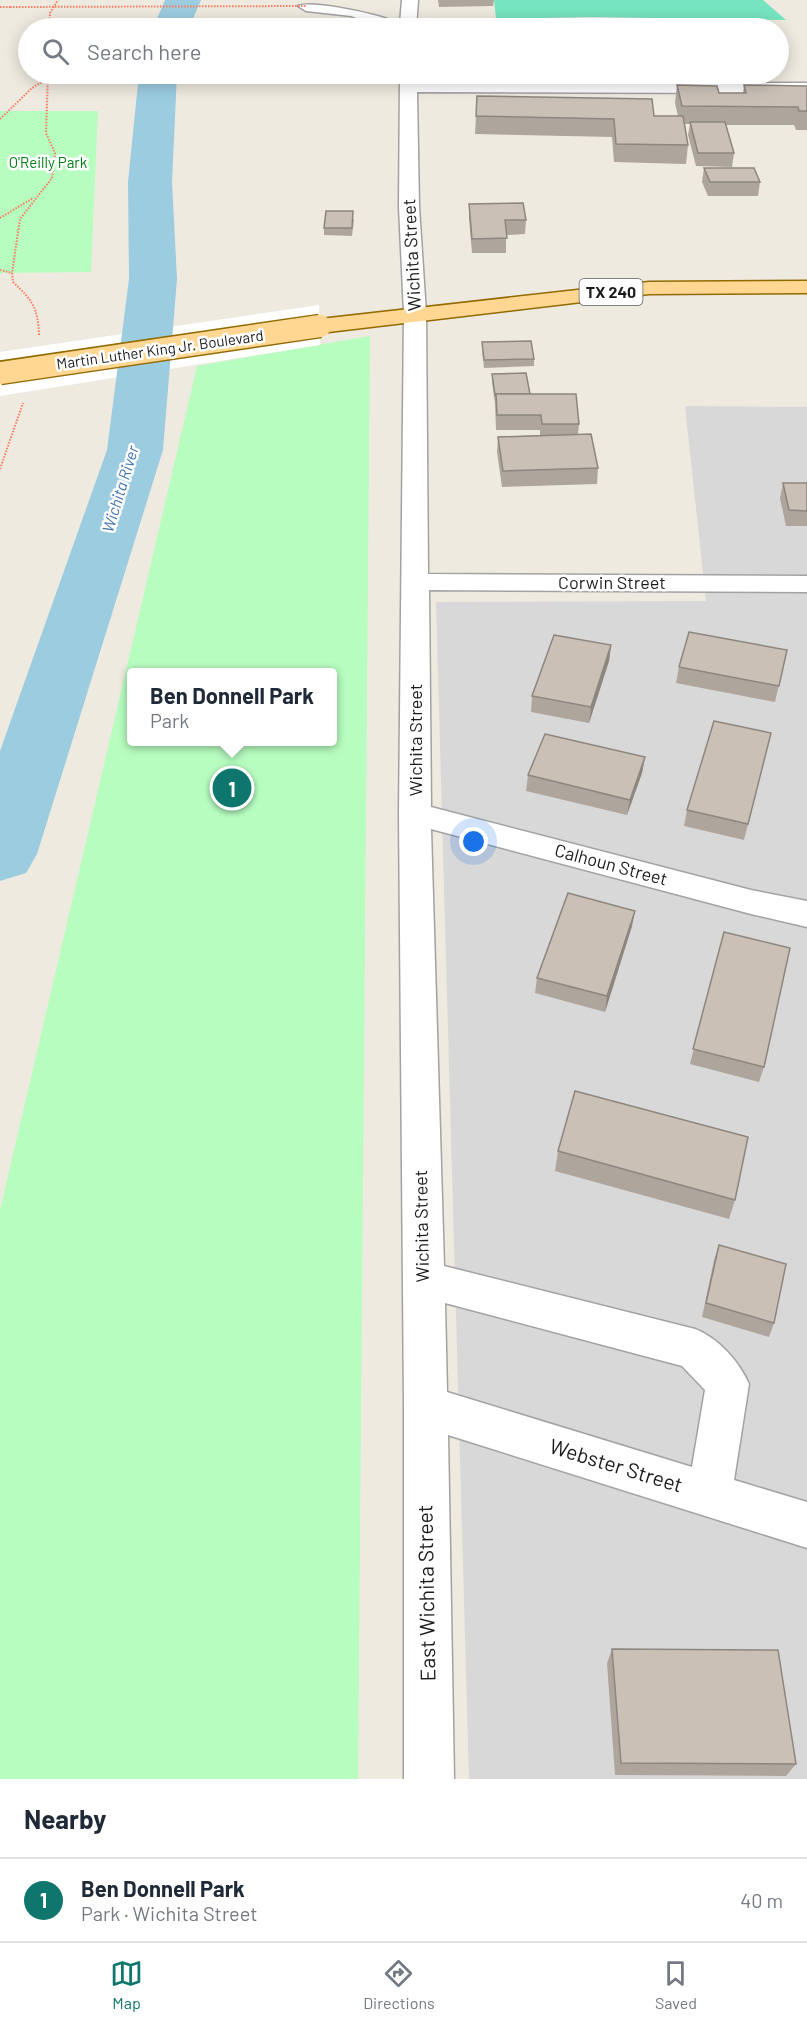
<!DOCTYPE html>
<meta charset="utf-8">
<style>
body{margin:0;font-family:Barlow,sans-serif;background:#f6f6f7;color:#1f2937}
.you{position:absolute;left:474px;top:842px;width:21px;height:21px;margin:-15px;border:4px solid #fff;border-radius:50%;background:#1a73e8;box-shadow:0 0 0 9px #1a73e833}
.badge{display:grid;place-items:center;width:39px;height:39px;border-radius:50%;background:#0f766e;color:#fff;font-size:20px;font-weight:700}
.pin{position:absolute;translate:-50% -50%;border:3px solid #fff;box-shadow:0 2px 6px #0006}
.popup{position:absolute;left:127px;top:668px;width:210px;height:78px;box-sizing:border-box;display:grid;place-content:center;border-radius:6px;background:#fff;filter:drop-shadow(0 2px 4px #0005);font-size:20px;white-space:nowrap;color:#747a83}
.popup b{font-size:22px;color:#1f2937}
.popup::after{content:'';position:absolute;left:50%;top:100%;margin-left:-12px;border:12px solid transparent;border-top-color:#fff}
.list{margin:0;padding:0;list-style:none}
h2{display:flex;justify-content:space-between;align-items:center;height:78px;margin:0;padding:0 24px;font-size:26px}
h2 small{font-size:20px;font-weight:400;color:#747a83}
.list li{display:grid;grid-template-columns:39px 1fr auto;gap:18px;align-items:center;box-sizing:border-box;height:84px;padding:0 24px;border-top:2px solid #e0e1e3}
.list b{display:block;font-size:22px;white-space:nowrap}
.list p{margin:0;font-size:20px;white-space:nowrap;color:#747a83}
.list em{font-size:20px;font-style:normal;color:#747a83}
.icon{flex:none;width:33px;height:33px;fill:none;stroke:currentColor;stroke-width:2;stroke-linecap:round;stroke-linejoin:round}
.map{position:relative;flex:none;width:807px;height:1779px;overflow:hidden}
.search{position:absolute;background:#fff;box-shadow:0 3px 15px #0003;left:18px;right:18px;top:18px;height:66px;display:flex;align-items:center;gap:15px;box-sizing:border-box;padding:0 21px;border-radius:33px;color:#747a83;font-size:22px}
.sheet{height:162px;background:#fff}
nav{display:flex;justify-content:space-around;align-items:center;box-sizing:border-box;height:84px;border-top:2px solid #e0e1e3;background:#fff;font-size:16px;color:#747a83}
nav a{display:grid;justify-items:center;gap:3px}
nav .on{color:#0f766e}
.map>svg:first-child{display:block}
.residential{fill:#d9d8d8}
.park{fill:#b7fdc0;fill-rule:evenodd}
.pitch{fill:#76e4c0}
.pier{fill:#fff}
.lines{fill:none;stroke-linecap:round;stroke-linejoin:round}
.river{fill:#9ccce0;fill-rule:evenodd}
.minor-casing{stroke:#a2a2a2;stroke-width:3}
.major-casing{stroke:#926a00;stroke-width:3}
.path{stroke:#ff795f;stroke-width:2;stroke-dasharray:1.5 1.5;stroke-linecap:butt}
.minor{fill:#fff;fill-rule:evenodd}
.major{fill:#ffd793;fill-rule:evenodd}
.major-bridge-casing{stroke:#926a00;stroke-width:25;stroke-linecap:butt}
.path-bridge{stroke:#ff795f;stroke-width:2;stroke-dasharray:1.5 1.5;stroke-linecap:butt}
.major-bridge{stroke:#ffd793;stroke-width:22}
.wall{fill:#aea59d}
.shaded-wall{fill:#8d867f}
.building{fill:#cac0b6;stroke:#8d867f;stroke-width:1.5}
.labels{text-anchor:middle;stroke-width:5;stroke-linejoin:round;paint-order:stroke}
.far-park-label{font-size:15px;fill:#037f14;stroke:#fff}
.far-street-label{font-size:15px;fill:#1b1b1b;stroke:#fff}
.shield{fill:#fff;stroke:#5f5f5f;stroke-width:1.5}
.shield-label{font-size:16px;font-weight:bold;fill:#1b1b1b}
.far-water-label{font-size:16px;font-style:italic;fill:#4173b1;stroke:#fff}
.street-label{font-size:18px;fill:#1b1b1b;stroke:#fff}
.near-street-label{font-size:21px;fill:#1b1b1b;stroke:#fff}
</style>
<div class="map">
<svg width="807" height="1779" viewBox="0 0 807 1779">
<rect width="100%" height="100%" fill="#eeeadf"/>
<polygon class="residential" points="685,406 807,407 807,1779 469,1779 436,602 706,601"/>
<g class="park">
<polygon points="0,111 98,111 91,272 0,273"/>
<path d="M370,336L358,1779H0V1210L197,366ZM132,672H332V742H132Z"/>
</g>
<polygon class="pitch" points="494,0 763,0 786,20 590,17 496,19"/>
<polygon class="pier" points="319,305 320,345 0,396 0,352"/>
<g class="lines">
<g class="river">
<polygon points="165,0 201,0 189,28 153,28"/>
<polygon points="139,74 177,74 172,182 177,279 163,450 37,854 26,873 0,881 0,751 107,450 129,279 128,182"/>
</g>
<defs>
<g id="minor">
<path d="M402,0H418L416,28H385L351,16L306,11L298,6C313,0 383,15 400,24Z"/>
<path d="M400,74H416L417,82L807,83V93L417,92L419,207L426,313L428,574L807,576V592L429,590L431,807L751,890L807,901V927L751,914L431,829L444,1266L695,1329C718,1338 739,1361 749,1384L734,1480L807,1502V1548L448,1435L454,1779H404V1407L399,814L404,313L399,207ZM445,1303L682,1366L705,1390L692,1467L447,1392Z"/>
</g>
<polygon id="major" points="807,281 807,293 649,294 320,333 312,331 309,326 312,321 320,319 649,282"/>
</defs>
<use href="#minor" class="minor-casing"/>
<use href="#major" class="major-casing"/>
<g class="path">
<polyline points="0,7 10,7"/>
<polyline points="49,28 50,13 58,0"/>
<polyline points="0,119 32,88 47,79"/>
<polyline points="0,218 33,198"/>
<polyline points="0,270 12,273"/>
<path d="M39,335C38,308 33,301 13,282L12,273L20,219L52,178L55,153L46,133L48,74"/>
<polyline points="0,469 23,403"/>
</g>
<use href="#minor" class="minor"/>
<use href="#major" class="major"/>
<defs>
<polyline id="major-bridge" points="0,373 320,326"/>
</defs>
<use href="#major-bridge" class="major-bridge-casing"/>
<polyline class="path-bridge" points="10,7 306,6"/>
<use href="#major-bridge" class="major-bridge"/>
</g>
<g class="wall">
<polygon points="438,0 494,0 493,6 439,7"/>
<polygon points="677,85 719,93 743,93 744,85 807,86 807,130 796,130 794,125 726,125 734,153 732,167 696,166 688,135 690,124 685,124 688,145 686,164 614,162 612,137 475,134 476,116 678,116 675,103"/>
<polygon points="704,168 760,182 758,196 708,196 702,182"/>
<polygon points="469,204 526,220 525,234 506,235 506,253 472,253 469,218"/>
<polygon points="354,219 352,236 324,235 324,228"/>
<polygon points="482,342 534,359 534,366 484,368 482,349"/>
<polygon points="492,374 530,394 579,424 578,434 598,468 597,484 502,487 497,452 498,437 540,435 540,430 496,430 495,403 492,382"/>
<polygon points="783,483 807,483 807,526 786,526 780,498"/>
<polygon points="611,645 609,661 589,723 531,712 532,696"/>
<polygon points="787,650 775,702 676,683 679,667"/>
<polygon points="771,733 744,840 684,826 687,810"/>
<polygon points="645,757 642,773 627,815 526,791 528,775"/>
<polygon points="632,926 605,1012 535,993 537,978"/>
<polygon points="724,932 764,1067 759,1082 690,1064"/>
<polygon points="558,1151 735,1200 729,1219 555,1171"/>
<polygon points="719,1245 774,1323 769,1337 702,1317 714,1260"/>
<polygon points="612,1649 796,1764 786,1776 615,1775 607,1663"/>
</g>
<g class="shaded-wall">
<polygon points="611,645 609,661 589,723 591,707"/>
<polygon points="645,757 642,773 627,815 630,800"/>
<polygon points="635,911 632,926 605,1012 607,996"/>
</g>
<g class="building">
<polygon points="694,27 695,28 670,28"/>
<polygon points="677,85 717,86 719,93 746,93 744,85 807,86 807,111 799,111 798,107 682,106"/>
<polygon points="477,96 652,99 654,116 683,116 688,145 616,144 614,119 476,116"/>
<polygon points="690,122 725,122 734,153 698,153"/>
<polygon points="704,168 754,168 760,182 710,182"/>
<polygon points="523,203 526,220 505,220 507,238 472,239 469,204"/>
<polygon points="326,211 353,211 352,228 324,228"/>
<polygon points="531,341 534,359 484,360 482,342"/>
<polygon points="526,373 530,394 496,394 495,395 492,374"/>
<polygon points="496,394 576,394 579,424 542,424 541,415 497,415"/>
<polygon points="591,434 598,468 503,471 498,437"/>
<polygon points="783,483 807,483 807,511 789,510"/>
<polygon points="689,632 787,650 779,686 679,667"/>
<polygon points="554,635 611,645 591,707 532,696"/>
<polygon points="714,721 771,733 748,824 687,810"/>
<polygon points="545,734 645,757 630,800 528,775"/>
<polygon points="568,893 635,911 607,996 537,978"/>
<polygon points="724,932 790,948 764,1067 693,1049"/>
<polygon points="575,1091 748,1137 735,1200 558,1151"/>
<polygon points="719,1245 786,1264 774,1323 706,1303"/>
<polygon points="612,1649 778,1650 796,1764 621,1763"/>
</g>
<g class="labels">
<g class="far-park-label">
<text x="48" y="168">O'Reilly Park</text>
</g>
<g class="far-street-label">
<text transform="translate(160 350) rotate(-8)" y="5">Martin Luther King Jr. Boulevard</text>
</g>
<rect class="shield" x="579.5" y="279" width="63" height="26" rx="4.5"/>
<g class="shield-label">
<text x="611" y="298">TX 240</text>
</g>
<g class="far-water-label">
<text transform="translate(120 489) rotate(-73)" y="6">Wichita River</text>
</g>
<g class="street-label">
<text transform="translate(412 255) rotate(-93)" y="6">Wichita Street</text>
<text x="612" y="589">Corwin Street</text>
<text transform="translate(416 740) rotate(-90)" y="6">Wichita Street</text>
<text transform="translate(611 865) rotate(15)" y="6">Calhoun Street</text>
<text transform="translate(422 1226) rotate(-91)" y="6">Wichita Street</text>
</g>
<g class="near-street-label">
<text transform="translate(616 1466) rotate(17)" y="7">Webster Street</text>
<text transform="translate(427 1593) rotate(-91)" y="7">East Wichita Street</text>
</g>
</g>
</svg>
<div class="you"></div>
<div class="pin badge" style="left:232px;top:788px">1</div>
<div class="popup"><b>Ben Donnell Park</b>Park</div>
<div class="search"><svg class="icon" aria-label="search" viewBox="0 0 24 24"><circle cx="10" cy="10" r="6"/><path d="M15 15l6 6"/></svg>Search here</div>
</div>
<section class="sheet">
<h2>Nearby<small></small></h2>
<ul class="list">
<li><span class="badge">1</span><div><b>Ben Donnell Park</b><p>Park · Wichita Street</p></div><em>40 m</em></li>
</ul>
</section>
<nav>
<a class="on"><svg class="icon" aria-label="map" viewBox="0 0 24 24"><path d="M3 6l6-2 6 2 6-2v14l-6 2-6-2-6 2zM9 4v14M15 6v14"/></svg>Map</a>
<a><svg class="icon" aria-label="directions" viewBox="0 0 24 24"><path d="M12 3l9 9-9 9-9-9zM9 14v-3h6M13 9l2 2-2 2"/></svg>Directions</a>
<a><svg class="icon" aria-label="saved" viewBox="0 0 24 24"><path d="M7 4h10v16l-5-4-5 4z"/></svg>Saved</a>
</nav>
